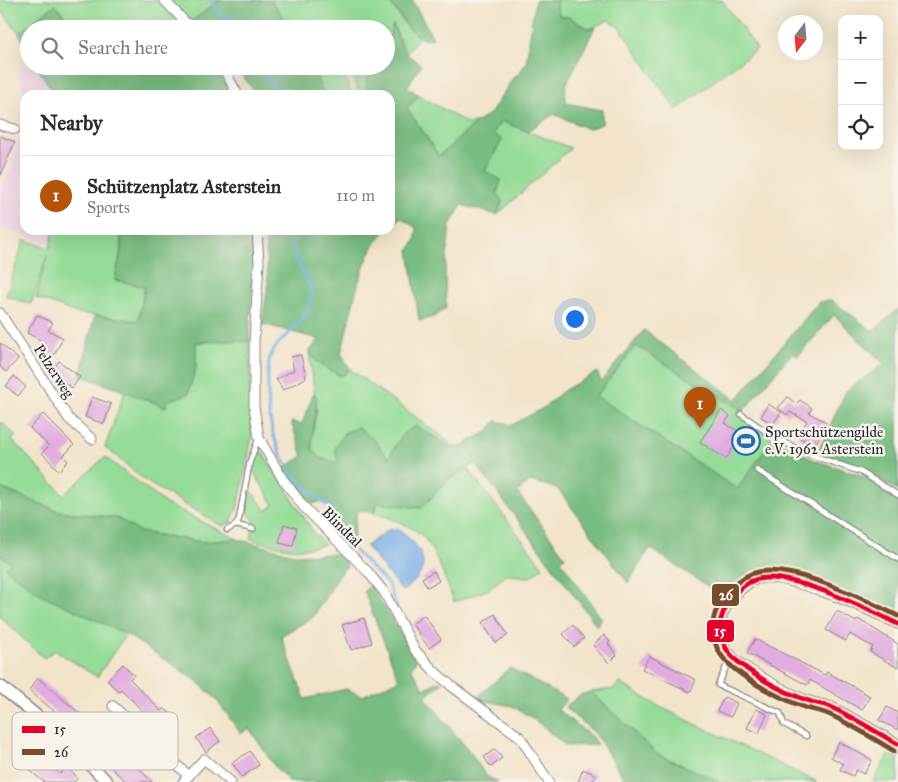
<!DOCTYPE html>
<meta charset="utf-8">
<style>
body{margin:0;font-family:"IM FELL Great Primer",serif;background:#f7f7f7;color:#2b2b33}
.controls{position:absolute;right:15px;top:15px;display:grid;overflow:hidden;border-radius:10px;box-shadow:0 5px 20px #0002}
.controls button{width:45px;height:45px;display:grid;place-items:center;padding:0;border:0;border-bottom:1px solid #e1e1e2;background:#fff;color:#2b2b33;font:25px sans-serif}
.compass{position:absolute;left:778px;top:15px;width:45px;height:45px;border-radius:50%;background:#fff;box-shadow:0 5px 20px #0002;rotate:196deg}
.you{position:absolute;left:574px;top:318px;width:18px;height:18px;margin:-12px;border:4px solid #fff;border-radius:50%;background:#1a73e8;box-shadow:0 0 0 8px #1a73e833}
.badge{display:grid;place-items:center;width:32px;height:32px;border-radius:50%;background:#b45309;color:#fff;font-size:16px;font-weight:700}
.pin{position:absolute;translate:-50% -41px;filter:drop-shadow(0 1px 2px #0008)}
.pin::after{content:'';position:absolute;top:26px;width:18px;height:15px;background:inherit;clip-path:polygon(0 0,100% 0,50% 100%)}
.list{margin:0;padding:0;list-style:none}
h2{display:flex;justify-content:space-between;align-items:center;height:65px;margin:0;padding:0 20px;font-size:21px}
h2 small{font-size:16px;font-weight:400;color:#7c7c81}
.list li{display:grid;grid-template-columns:32px 1fr auto;gap:15px;align-items:center;box-sizing:border-box;height:80px;padding:0 20px;border-top:1px solid #e1e1e2}
.list b{display:block;font-size:19px;white-space:nowrap}
.list p{margin:0;font-size:16px;white-space:nowrap;color:#7c7c81}
.list em{font-size:16px;font-style:normal;color:#7c7c81}
.icon{flex:none;width:28px;height:28px;fill:none;stroke:currentColor;stroke-width:2;stroke-linecap:round;stroke-linejoin:round}
.map{position:relative;flex:none;width:898px;height:782px;overflow:hidden}
.search{position:absolute;background:#fff;box-shadow:0 5px 20px #0002;left:20px;top:20px;width:375px;height:55px;display:flex;align-items:center;gap:12px;box-sizing:border-box;padding:0 18px;border-radius:28px;color:#7c7c81;font-size:19px}
.panel{position:absolute;background:#fff;box-shadow:0 5px 20px #0002;left:20px;top:90px;width:375px;height:145px;border-radius:15px}
.map>svg:first-child{display:block}
.built{fill:#efd0e6}
.green{fill:#94dc97;stroke:#5b7f69}
.forest{fill:#77bc80;stroke:#4c6f5e}
.water{fill:#7ab1e9;stroke:#4e6a92}
.lines{fill:none;stroke-linecap:round;stroke-linejoin:round}
.stream{stroke:#7ab1e9;stroke-width:3}
.building{fill:#e2ace0}
.service-casing{stroke:#8a8383;stroke-width:7}
.minor-casing{stroke:#8a8383;stroke-width:11}
.tertiary-casing{stroke:#8a8383;stroke-width:14}
.service{stroke:#fff;stroke-width:4.5}
.minor{stroke:#fff;stroke-width:9}
.tertiary{stroke:#fff;stroke-width:11}
.bus-1-casing{stroke:#f7f3e8;stroke-width:9}
.bus-2-casing{stroke:#f7f3e8;stroke-width:9}
.bus-1{stroke:#e4002b;stroke-width:5}
.bus-2{stroke:#7a4b2a;stroke-width:5}
.labels{text-anchor:middle;stroke-width:5;stroke-linejoin:round;paint-order:stroke}
.street-label{font-size:15px;fill:#22223b;stroke:#f7f3e8}
.poi-label{font-size:15px;fill:#22223b;stroke:#f7f3e8;text-anchor:start}
.key{fill:#f7f3e8;stroke:#b7b4b4;stroke-width:1}
.key-label{font-size:14px;fill:#22223b}
.line-badge{stroke:#f7f3e8;stroke-width:2}
.badge-label{font-size:14px;text-anchor:middle;font-weight:bold;fill:#fff}
</style>
<div class="map">
<svg width="898" height="782" viewBox="0 0 898 782">
<rect width="100%" height="100%" fill="#f7f3e8"/>
<filter id="ink" filterUnits="userSpaceOnUse"><feTurbulence type="fractalNoise" baseFrequency=".02" numOctaves="2"/><feDisplacementMap in="SourceGraphic" scale="10" xChannelSelector="R" yChannelSelector="G"/><feConvolveMatrix kernelMatrix="1 2 1 2 8 2 1 2 1" color-interpolation-filters="sRGB"/></filter>
<filter id="wash" filterUnits="userSpaceOnUse"><feTurbulence type="fractalNoise" baseFrequency=".0096" numOctaves="4" result="noise"/><feDisplacementMap in="SourceGraphic" scale="20" xChannelSelector="R" yChannelSelector="G"/><feGaussianBlur stdDeviation="1.12" result="paint"/><feColorMatrix in="noise" values="0 0 0 0 0 0 0 0 0 0 0 0 0 0 0 0 0 1.4 0 .05"/><feComposite in="paint" operator="in"/></filter>
<g filter="url(#wash)">
<rect width="100%" height="100%" fill="#f2e4cb"/>
<polygon class="built" points="29,63 29,66 36,66 56,95 25,95 25,230 54,230 51,244 0,227 0,201 20,137 24,94 19,72"/>
<g class="green">
<polygon points="0,0 160,0 189,29 77,29 55,5 19,33 0,9"/>
<polygon points="169,0 219,0 190,23"/>
<path d="M271,0H387C398,11 406,30 419,37L406,53L393,25L386,49V29H291Z"/>
<polygon points="556,0 722,0 757,49 676,110 621,29 609,20 589,29 569,17 559,16"/>
<polygon points="311,66 342,66 351,95 324,95"/>
<path d="M360,66H380C372,73 364,84 367,95H359L351,70Z"/>
<polygon points="419,95 468,124 476,123 439,156 407,108"/>
<polygon points="501,121 571,148 497,215 502,202 485,171 502,140 493,134"/>
<polygon points="54,230 119,230 122,245 115,280 145,286 138,321 77,313 36,298 47,256 31,304 6,296 24,240 50,248"/>
<polygon points="249,341 252,436 241,493 237,509 230,523 222,526 147,482 105,447 125,391 165,407 167,401 196,368 195,342"/>
<polygon points="636,345 743,411 739,416 773,439 737,489 595,396"/>
<polygon points="309,352 320,365 341,376 350,369 458,448 455,450 404,433 388,458 375,441 338,463 320,458 312,448 312,428 317,413"/>
<polygon points="2,422 16,436 12,440 64,495 105,457 166,504 237,539 203,542 140,532 117,518 58,511 0,488 0,425"/>
<path d="M259,447L314,533L325,544C298,554 278,546 251,539L254,520L246,511L249,487L266,511L274,505L252,469Z"/>
<path d="M468,469L543,567L530,577L507,575L487,590L454,602C447,584 434,544 419,533C405,523 390,518 374,513L377,503L421,508L449,479Z"/>
<polygon points="0,555 12,562 6,568 126,634 97,677 55,650 44,658 0,617"/>
<polygon points="620,683 658,706 817,782 720,782 657,754 591,692 613,689"/>
<polygon points="893,751 898,754 898,782 873,782 888,755"/>
</g>
<g class="forest">
<polygon points="219,0 271,0 291,29 196,29 190,23"/>
<path d="M387,0H412L433,38L424,40C407,31 401,13 387,0Z"/>
<polygon points="535,0 556,0 559,16 569,17 589,29 595,27 565,87 566,103 602,110 602,124 588,129 554,114 528,131 501,121 493,134 502,140 485,171 501,180 497,194 502,201 497,215 462,205 450,225 445,273 446,308 434,317 419,321 409,250 415,241 417,229 401,217 390,227 390,95 367,95 366,80 380,66 386,66 386,49 393,24 403,51 421,65 407,87 419,95 407,108 439,156 476,123 491,113 514,76 519,74 526,63"/>
<polygon points="55,5 77,29 29,29 29,55 19,33"/>
<polygon points="36,66 174,66 181,73 190,66 215,66 231,95 56,95"/>
<polygon points="226,66 311,66 324,95 257,95 240,72 231,73"/>
<polygon points="119,230 251,230 254,260 249,341 196,342 196,368 188,394 167,401 166,407 80,375 95,315 138,321 145,287 115,280 122,245"/>
<path d="M265,230H387C359,253 351,319 341,353L350,369L342,376L320,365L309,352L319,339L262,324L268,285Z"/>
<path d="M831,300L873,331L898,309V491L863,469L817,454L846,391L884,364L834,315L798,356L793,352L743,411L636,346L596,396L737,489L773,439L814,460L860,475L898,498V619C872,605 791,571 764,574C747,576 736,587 725,598L650,548L628,583L558,489L531,481L517,492L565,557L561,561L602,619L597,626L475,463L449,479L421,508L377,503L374,513L357,510L352,544L335,530L333,509L322,501L312,504L281,470L303,456L291,422L302,424L313,394L316,395C317,413 312,429 312,448L320,458L338,463L335,448L344,433L358,427L375,441L388,458L404,433L416,426L455,449L487,432L496,421L512,425L545,407L563,391L597,372L601,382L644,330L736,400L819,302Z"/>
<polygon points="0,488 58,511 117,518 140,532 203,542 237,539 298,555 335,554 339,550 343,554 347,567 344,568 313,617 281,636 305,699 346,689 362,696 399,680 364,591 370,585 417,659 411,668 424,689 438,681 442,683 425,697 470,752 486,776 498,782 290,782 275,767 249,728 241,734 216,699 197,681 126,634 40,594 5,568 11,562 0,555"/>
<polygon points="510,668 567,699 558,710 592,737 597,745 566,746 534,719 512,706 475,699"/>
<polygon points="591,692 657,754 720,782 626,782 595,733 566,709 566,706 582,694"/>
</g>
<path class="water" d="M398,529C425,548 435,571 402,591L366,546L388,530Z"/>
<g class="lines">
<g class="stream">
<path d="M212,0C216,14 224,19 239,20L242,29"/>
<polyline points="259,66 279,95"/>
<path d="M294,230C293,240 293,250 296,260C300,270 312,284 312,295C309,327 279,334 270,357C267,367 268,381 268,392C268,445 288,479 332,509L334,530L388,584L397,608"/>
</g>
</g>
<g id="blocks">
<g class="building">
<polygon points="0,136 15,142 0,177"/>
<polygon points="37,315 53,323 48,330 63,338 52,359 39,352 44,342 27,333"/>
<polygon points="0,343 18,359 6,372 0,367"/>
<polygon points="301,355 306,378 283,390 276,379 294,370 291,357"/>
<polygon points="59,361 80,377 72,388 51,372"/>
<polygon points="14,376 26,387 18,396 6,386"/>
<polygon points="92,397 111,404 104,424 85,417"/>
<polygon points="788,397 796,404 800,400 812,408 809,413 826,422 815,446 798,437 807,421 790,412 787,415 778,408"/>
<polygon points="768,404 781,412 773,424 761,417"/>
<polygon points="721,410 730,416 725,423 742,434 726,459 700,442"/>
<polygon points="43,414 74,445 63,456 68,461 59,471 42,453 49,446 30,428"/>
<polygon points="284,524 297,528 293,546 279,543"/>
<polygon points="434,571 439,581 427,587 422,578"/>
<polygon points="837,611 856,622 858,619 898,644 898,668 870,652 873,647 850,634 846,641 826,630"/>
<polygon points="495,614 508,635 496,643 482,623"/>
<polygon points="424,615 441,639 429,648 412,624"/>
<polygon points="364,618 372,643 351,650 342,625"/>
<polygon points="573,625 584,638 574,647 563,634"/>
<polygon points="604,635 610,642 608,644 617,655 609,663 594,647 594,644"/>
<polygon points="755,639 825,675 827,672 870,696 862,710 810,680 807,685 747,653"/>
<polygon points="649,656 696,680 690,692 642,669"/>
<polygon points="123,664 134,675 130,679 161,711 164,708 176,719 164,733 121,689 118,691 107,680"/>
<polygon points="38,678 85,718 72,731 58,717 60,716 29,690"/>
<polygon points="724,697 737,703 731,717 717,711"/>
<polygon points="887,707 898,713 898,730 879,720"/>
<polygon points="756,709 767,714 759,733 747,728"/>
<polygon points="210,728 220,741 206,752 196,738"/>
<polygon points="839,742 872,760 864,774 856,770 853,776 840,770 843,764 831,757"/>
<polygon points="495,749 502,758 491,767 484,757"/>
<polygon points="250,751 259,765 242,777 232,763"/>
<polygon points="123,753 137,766 152,782 127,782 110,767"/>
<polygon points="37,755 60,774 66,767 78,778 74,782 44,782 26,767"/>
<polygon points="583,769 596,775 592,782 578,782"/>
</g>
</g>
</g>
<g filter="url(#ink)">
<use href="#blocks" fill-opacity="0" stroke="#8a8383" stroke-width="1"/>
<g class="lines">
<defs>
<g id="service">
<polyline points="741,414 771,435 805,453 861,472 898,495"/>
<polyline points="757,470 898,559"/>
<polyline points="236,525 253,529"/>
<polyline points="227,530 236,525 239,519 250,461 258,440"/>
<polyline points="731,656 718,685 780,713 784,724 806,736"/>
</g>
<g id="minor">
<polyline points="164,0 192,29"/>
<polyline points="222,66 238,95"/>
<polyline points="0,125 15,129"/>
<polyline points="257,230 259,263 254,342 254,407 259,438 282,478 303,506 368,572 384,592 415,650 435,672 454,688 520,737 549,782"/>
<polyline points="0,313 69,419 92,439"/>
<path d="M898,624C871,611 785,571 758,579C743,584 730,599 723,613C717,625 721,645 731,655C743,669 792,695 809,701C817,704 825,704 831,707C854,718 876,732 898,744"/>
<polyline points="113,706 189,776"/>
<polyline points="183,782 204,759 231,782"/>
</g>
<polyline id="tertiary" points="0,686 71,744 107,782"/>
</defs>
<use href="#service" class="service-casing"/>
<use href="#minor" class="minor-casing"/>
<use href="#tertiary" class="tertiary-casing"/>
<use href="#service" class="service"/>
<use href="#minor" class="minor"/>
<use href="#tertiary" class="tertiary"/>
<defs>
<path id="bus-1" d="M898,624C867,609 791,571 758,579C743,582 729,599 723,613C717,626 721,644 731,655C750,675 783,692 809,701C817,704 824,704 831,707C854,718 876,732 898,744"/>
<path id="bus-2" d="M894,751C872,738 851,724 828,714C821,711 813,710 806,708C778,697 744,681 724,659C713,646 709,625 717,609C724,594 740,575 758,572C795,565 864,599 898,616"/>
</defs>
<use href="#bus-1" class="bus-1-casing"/>
<use href="#bus-2" class="bus-2-casing"/>
<use href="#bus-1" class="bus-1"/>
<use href="#bus-2" class="bus-2"/>
</g>
</g>
<defs>
<symbol id="stadium-ring" viewBox="-11 -11 22 22"><circle r="9.5" fill="#f7f3e8" stroke="#1f6fb2" stroke-width="1.5"/><path d="M0-5a6.5 5 0 1 0 0 10a6.5 5 0 1 0 0-10ZM-3.5-1.8h7v3.6h-7Z" fill="#1f6fb2"/></symbol>
</defs>
<g fill-rule="evenodd">
<use href="#stadium-ring" x="730" y="425" width="32" height="32"/>
</g>
<g class="labels">
<g class="street-label">
<text transform="translate(54 371) rotate(57)" y="5">Pelzerweg</text>
<text transform="translate(342 527) rotate(45)" y="5">Blindtal</text>
</g>
<g class="poi-label">
<text x="765" y="437">Sportschützengilde<tspan x="765" dy="17">e.V. 1962 Asterstein</tspan></text>
</g>
</g>
<rect x="12" y="712" width="166" height="58" rx="8" class="key"/>
<rect x="22" y="726" width="23" height="7" fill="#e4002b"/>
<rect x="22" y="749" width="23" height="6" fill="#7a4b2a"/>
<g class="key-label">
<text x="54" y="734">15</text>
<text x="54" y="757">26</text>
</g>
<g class="line-badge">
<rect x="711" y="583" width="29" height="24" rx="5" fill="#7a4b2a"/>
<rect x="706" y="619" width="29" height="24" rx="5" fill="#e4002b"/>
</g>
<g class="badge-label">
<text x="726" y="600">26</text>
<text x="720" y="636">15</text>
</g>
</svg>
<div class="controls">
<button>+</button>
<button>−</button>
<button><svg class="icon" aria-label="locate" viewBox="0 0 24 24"><circle cx="12" cy="12" r="6"/><path d="M12 2v4M12 18v4M2 12h4M18 12h4"/></svg></button>
</div>
<svg class="compass" viewBox="-18 -18 36 36"><path d="M0-13l5 13h-10z" fill="#e53935"/><path d="M0 13l5-13h-10z" fill="#7c7c81"/></svg>
<div class="you"></div>
<div class="pin badge" style="left:700px;top:428px">1</div>
<div class="search"><svg class="icon" aria-label="search" viewBox="0 0 24 24"><circle cx="10" cy="10" r="6"/><path d="M15 15l6 6"/></svg>Search here</div>
<section class="panel">
<h2>Nearby<small></small></h2>
<ul class="list">
<li><span class="badge">1</span><div><b>Schützenplatz Asterstein</b><p>Sports</p></div><em>110 m</em></li>
</ul>
</section>
</div>
